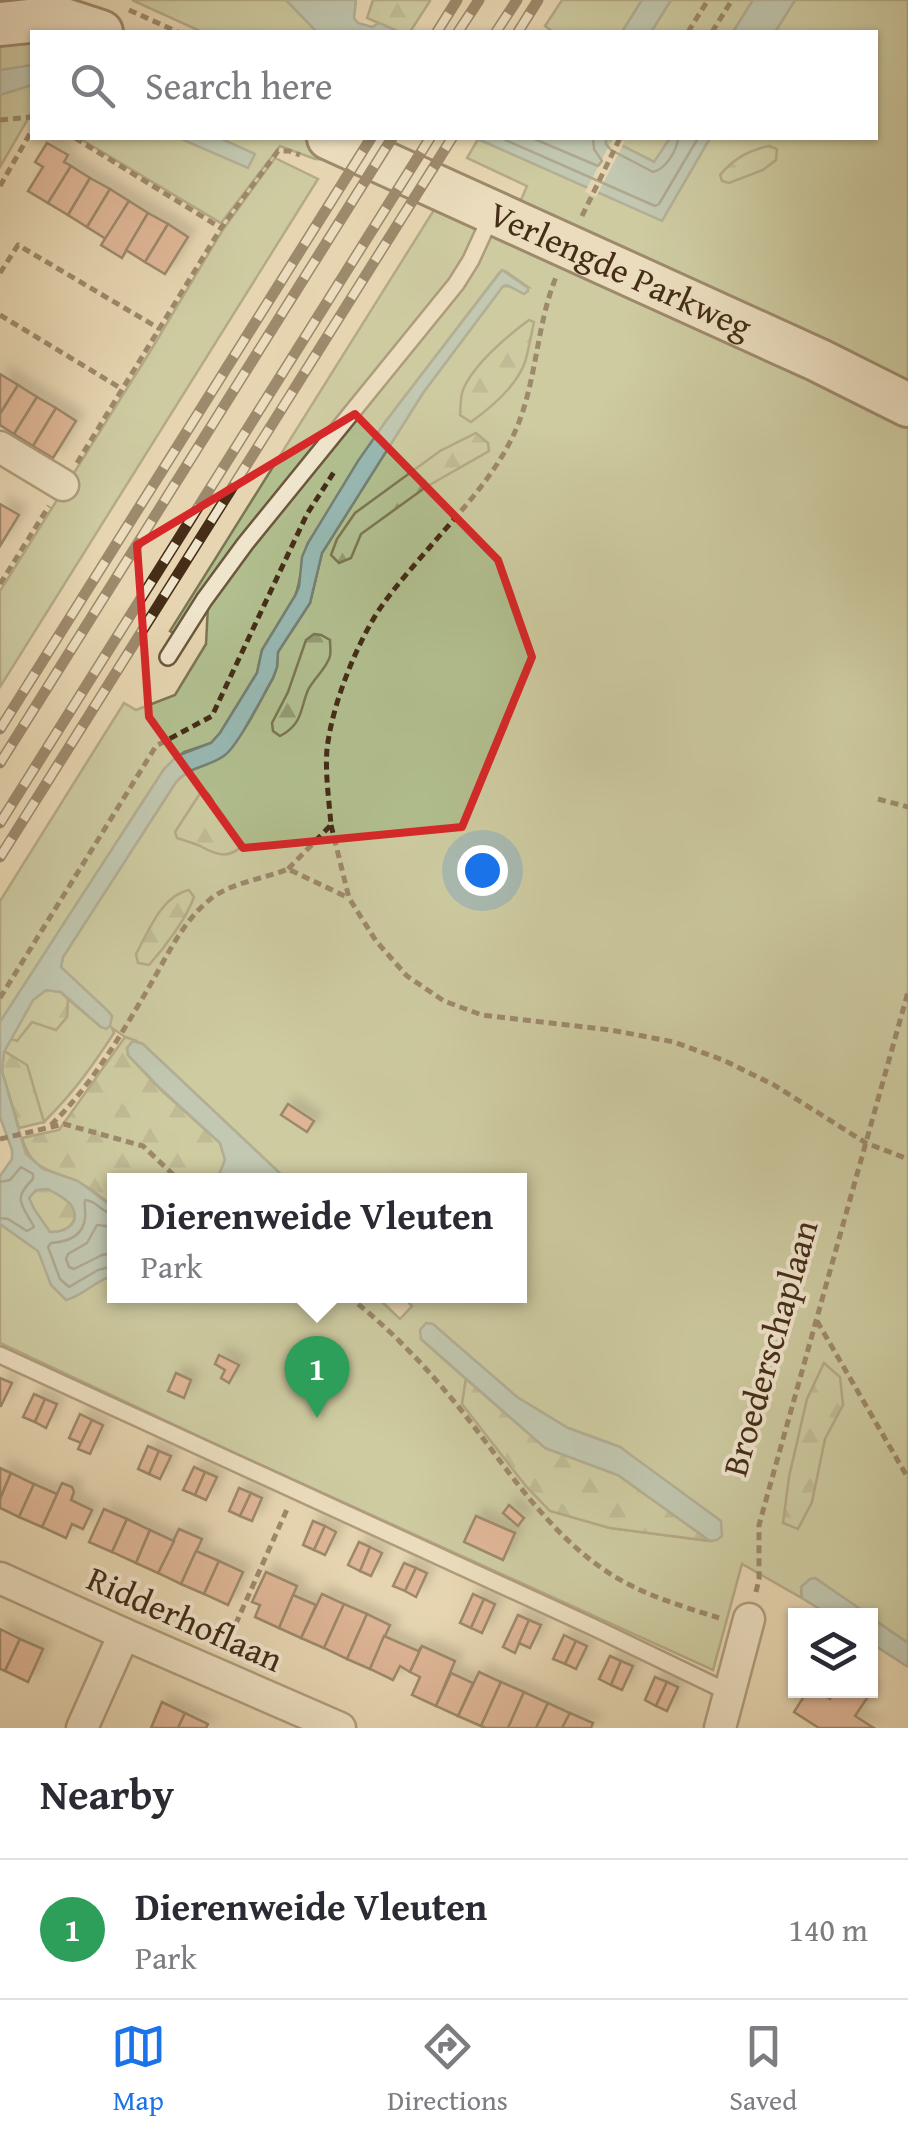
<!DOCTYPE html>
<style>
body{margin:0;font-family:"Gentium Book Plus",serif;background:#f7f7f7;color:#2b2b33}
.controls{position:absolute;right:30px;bottom:30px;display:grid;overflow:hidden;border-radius:0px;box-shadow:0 2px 8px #0004}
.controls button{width:90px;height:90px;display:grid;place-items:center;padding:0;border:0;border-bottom:2px solid #e1e1e2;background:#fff;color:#2b2b33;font:50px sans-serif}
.you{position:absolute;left:482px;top:870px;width:35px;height:35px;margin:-25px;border:8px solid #fff;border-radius:50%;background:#1a73e8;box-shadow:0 0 0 15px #1a73e833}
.badge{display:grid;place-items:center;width:65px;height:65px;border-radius:50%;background:#1a73e8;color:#fff;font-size:32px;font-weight:700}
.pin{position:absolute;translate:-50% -82px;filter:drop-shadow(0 2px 5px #0008)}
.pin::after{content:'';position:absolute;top:52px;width:35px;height:30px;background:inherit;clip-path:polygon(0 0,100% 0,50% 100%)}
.popup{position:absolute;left:107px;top:1173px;width:420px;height:130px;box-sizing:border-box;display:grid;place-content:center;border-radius:0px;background:#fff;filter:drop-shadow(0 2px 8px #0005);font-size:32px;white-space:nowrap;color:#7c7c81}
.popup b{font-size:38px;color:#2b2b33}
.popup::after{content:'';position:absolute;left:50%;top:100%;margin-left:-20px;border:20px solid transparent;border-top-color:#fff}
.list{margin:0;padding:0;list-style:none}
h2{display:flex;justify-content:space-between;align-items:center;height:130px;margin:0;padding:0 40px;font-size:42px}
h2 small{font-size:32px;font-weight:400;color:#7c7c81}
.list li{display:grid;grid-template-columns:65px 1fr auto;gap:30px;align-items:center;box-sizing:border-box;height:140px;padding:0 40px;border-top:2px solid #e1e1e2}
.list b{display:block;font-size:38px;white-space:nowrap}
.list p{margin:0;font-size:32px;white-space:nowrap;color:#7c7c81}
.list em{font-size:32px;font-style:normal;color:#7c7c81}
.icon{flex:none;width:55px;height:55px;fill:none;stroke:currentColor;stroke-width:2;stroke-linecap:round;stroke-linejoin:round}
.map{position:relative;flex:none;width:908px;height:1728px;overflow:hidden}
.search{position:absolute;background:#fff;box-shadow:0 2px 8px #0004;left:30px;right:30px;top:30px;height:110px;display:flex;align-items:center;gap:25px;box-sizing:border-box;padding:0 35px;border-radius:0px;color:#7c7c81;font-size:38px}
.sheet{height:270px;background:#fff}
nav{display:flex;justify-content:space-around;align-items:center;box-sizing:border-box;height:140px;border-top:2px solid #e1e1e2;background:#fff;font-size:28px;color:#7c7c81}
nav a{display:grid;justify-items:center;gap:5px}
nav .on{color:#1a73e8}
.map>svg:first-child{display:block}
.grass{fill:#b1be8e;stroke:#7b7652;stroke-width:2.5;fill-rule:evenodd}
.forest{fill:url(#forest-firs);stroke:#7b7652;stroke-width:2.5}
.water{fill:#97b8b2;stroke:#768074;stroke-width:2.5;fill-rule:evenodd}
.pier{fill:#e6d5b0}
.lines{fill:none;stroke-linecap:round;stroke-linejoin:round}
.shore{stroke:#6e7264;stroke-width:2.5}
.building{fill:#d49076;stroke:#452d17;stroke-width:2.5;filter:url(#shadow)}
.lane-casing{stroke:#6d573d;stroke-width:20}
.street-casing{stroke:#6d573d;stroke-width:35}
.secondary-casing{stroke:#452d17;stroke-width:48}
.path{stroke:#452d17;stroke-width:5;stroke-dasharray:8 5;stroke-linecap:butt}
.lane{stroke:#efe4cc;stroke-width:15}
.street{stroke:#efe4cc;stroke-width:30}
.secondary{stroke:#efe4cc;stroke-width:42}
.rail-casing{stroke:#452d17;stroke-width:11}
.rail{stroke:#efe4cc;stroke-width:8;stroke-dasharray:22;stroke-linecap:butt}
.marked{fill:none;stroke:#d62828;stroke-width:8;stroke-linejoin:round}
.labels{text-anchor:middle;stroke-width:8;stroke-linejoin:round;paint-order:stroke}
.street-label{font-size:35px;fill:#452d17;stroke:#efe4cc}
</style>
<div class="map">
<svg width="908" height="1728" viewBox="0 0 908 1728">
<defs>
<pattern id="forest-firs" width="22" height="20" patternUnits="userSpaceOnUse" patternTransform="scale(2.5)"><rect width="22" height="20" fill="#b1be8e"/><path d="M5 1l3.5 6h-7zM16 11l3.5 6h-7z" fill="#929b73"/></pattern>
<filter id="shadow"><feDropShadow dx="8" dy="-8" stdDeviation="5" flood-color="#0004"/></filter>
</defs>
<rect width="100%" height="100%" fill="#e6d5b0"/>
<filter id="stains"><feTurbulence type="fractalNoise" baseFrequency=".002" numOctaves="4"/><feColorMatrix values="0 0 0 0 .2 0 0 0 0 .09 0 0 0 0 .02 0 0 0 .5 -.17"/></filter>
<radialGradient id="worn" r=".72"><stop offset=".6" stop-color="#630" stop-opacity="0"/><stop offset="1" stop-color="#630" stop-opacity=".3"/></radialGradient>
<g class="grass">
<polygon points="132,0 286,0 317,32 202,32"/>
<polygon points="562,0 642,0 622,32 553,32 545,26"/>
<polygon points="671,0 753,0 733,32 651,32"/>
<path d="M795,0H908V1643L815,1578L801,1592L802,1598L742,1564L713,1670L213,1443L0,1343V1224L38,1251L66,1300C84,1295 96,1280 114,1275V1296H376L400,1319L412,1306L402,1296H520V1180H287L143,1044L125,1037L112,1028L114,1033C91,1068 74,1092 44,1122L27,1066L4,1051L11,1039L17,1040L32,1022L67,1017L68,999L101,1027L112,1016C97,998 75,985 61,967L63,957L176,782C190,766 213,763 230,747C245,734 262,697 273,678L277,667L278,652L310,603L322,553L423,393L503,286L528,287L505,271L500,272L386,421L308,543C301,560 302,579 295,596L262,650L257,673L220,733L211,743L184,752L164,769L0,1022V901L124,703L136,710L175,695L206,644L208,605L320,462L463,287L487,241L495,234L455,179L459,173L521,200L527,186L467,158L478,139L662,220L710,138H876V32H775ZM426,1323L433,1325L517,1397L568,1428L621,1447L710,1541L610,1528L550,1511L526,1486L462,1404L466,1379L421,1339Z"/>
<polygon points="32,35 32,112 0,167 0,46"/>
<polygon points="79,138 302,138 335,152 330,160 315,159 280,146 221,223"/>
<polygon points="607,138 670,138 655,162"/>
<polygon points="275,158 318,179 0,687 0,591 151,350 222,231"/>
<polygon points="439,202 476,228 476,234 461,265 175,634 170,631"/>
</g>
<g class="forest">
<polygon points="373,0 429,0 430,1 410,32 399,32 367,18"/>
<path d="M769,146L777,149L776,160L763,170L729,183L722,181L720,175C733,159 749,150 769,146Z"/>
<path d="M529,320L534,322C531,335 529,349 525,362C516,387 492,407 471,422L460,415C461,407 460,397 463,390C473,365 507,336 529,320Z"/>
<polygon points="476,433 488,443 489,451 426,487 361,534 351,558 339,563 331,555 337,539 355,513 440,451"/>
<path d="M314,634L321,635L330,640C330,645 331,651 330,656C327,668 314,678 308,690C300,709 303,724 280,736L273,731L272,723L288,692L306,640Z"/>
<path d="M205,791C215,799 215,810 222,820C229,830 238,834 242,846C228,859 217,855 202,847C195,843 185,841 177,838L175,832L199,795Z"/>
<path d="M189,890L194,897C186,919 165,947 149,965L138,963L136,954C148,932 162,895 189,890Z"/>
<polygon points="46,990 61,992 68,999 67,1017 56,1030 32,1022 17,1041 11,1039 33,1000"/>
<path d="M125,1037L137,1041H133L128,1055L160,1089L220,1143L225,1160L217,1180H114V1208C104,1199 94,1190 82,1184C53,1168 33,1175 22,1138L59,1130Z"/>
<polygon points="4,1051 27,1065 44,1122 19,1128 2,1071"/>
<path d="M47,1189C53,1192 59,1194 64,1198C84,1213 74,1233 50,1232L34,1209L29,1198L36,1190Z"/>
<polygon points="824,1363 840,1377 843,1405 825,1439 812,1502 798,1529 783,1523 789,1477 807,1399"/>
<polygon points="466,1379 545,1448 618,1475 710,1541 610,1528 550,1511 526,1486 462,1404"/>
</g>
<g class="water">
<polygon points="286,0 356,0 354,18 358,23 372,27 379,23 399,32 317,32"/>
<polygon points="642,0 671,0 651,32 622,32"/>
<polygon points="753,0 795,0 775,32 733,32"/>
<polygon points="32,65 32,85 0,95 0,70"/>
<polygon points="179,138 220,138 255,154 248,168"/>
<polygon points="476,138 607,138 654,162 670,138 710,138 662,221"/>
<path d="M502,270L528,288V291L524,294L507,285L503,286L423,393L322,553L310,603L278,652L277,667L273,678C263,695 239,744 225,755C210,767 189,766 176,782L63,957L61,967L107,1010L112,1016L110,1026L106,1029L101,1027L61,992L46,990L33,1000L4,1052L2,1071L22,1141L26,1154L43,1169L78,1181L114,1208V1275C96,1280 84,1295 66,1300L51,1285L38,1251L0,1224V1176L12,1159V1150L0,1117V1022L164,769L177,756L211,743L220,733L257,673L262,650L295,596L299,587L302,557L308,543L358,461L386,421ZM48,1189C56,1194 65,1197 71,1205C82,1222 67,1233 50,1232L34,1209L29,1198L36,1190Z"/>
<polygon points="133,1041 143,1044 287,1180 217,1180 225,1160 220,1143 160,1088 128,1055 127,1048"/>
<polygon points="426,1323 433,1324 517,1397 568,1428 620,1447 721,1521 722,1536 717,1540 710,1541 618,1475 545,1448 421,1339 420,1330"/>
<polygon points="815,1578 869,1615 829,1615 802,1598 801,1587 810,1579"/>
<polygon points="870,1617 908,1643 908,1667 871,1643"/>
</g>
<polygon class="pier" points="613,138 625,141 596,197 585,192"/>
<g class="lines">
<g class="shore">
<polyline points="501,138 655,206 659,204 698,138"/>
<polyline points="532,138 598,166 602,161 594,149 593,138"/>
<path d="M606,138V144L611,150L653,172C666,169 677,150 678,138"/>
<path d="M0,1182L10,1180L21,1167L33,1174V1179C11,1200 23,1205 34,1227L27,1231L8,1219L0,1218"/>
<path d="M114,1214C102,1214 97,1200 85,1200C84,1206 86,1212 85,1218C83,1237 67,1242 51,1243L48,1247L60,1279L69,1287L98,1270L114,1266"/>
<polyline points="114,1227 97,1225 87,1243 68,1254 66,1259 69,1267 74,1269 102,1255 114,1253"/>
</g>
</g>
<g class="building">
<polygon points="47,143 68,155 64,162 71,166 48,203 28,191 43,167 35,162"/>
<polygon points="71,166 90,178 68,215 48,203"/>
<polygon points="90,178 110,189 87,227 68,215"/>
<polygon points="110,189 129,201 106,239 87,227"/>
<polygon points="129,201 148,213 122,258 101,245"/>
<polygon points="148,213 168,224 145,262 126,250"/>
<polygon points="168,224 188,237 165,274 145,262"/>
<polygon points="0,374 18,385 0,414"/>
<polygon points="18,385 37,397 14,434 0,425 0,414"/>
<polygon points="37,397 56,408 33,446 14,434"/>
<polygon points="56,408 76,421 53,458 33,446"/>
<polygon points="0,504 19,515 0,546"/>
<polygon points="288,1104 314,1121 307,1132 281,1115"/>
<polygon points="219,1355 239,1365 229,1383 221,1378 225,1370 215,1364"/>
<polygon points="176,1373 191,1380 184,1398 168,1391"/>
<polygon points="0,1378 12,1383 1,1406 0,1406"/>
<polygon points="34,1394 45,1399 35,1422 23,1417"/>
<polygon points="45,1399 57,1404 46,1428 35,1422"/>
<polygon points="80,1414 92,1420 81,1443 69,1438"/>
<polygon points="92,1420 103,1425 90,1454 78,1449"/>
<polygon points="148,1446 159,1451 149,1474 138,1469"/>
<polygon points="159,1451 171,1456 160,1479 149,1474"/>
<polygon points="194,1467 205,1472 195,1495 183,1490"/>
<polygon points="0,1468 11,1473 0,1499"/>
<polygon points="205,1472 217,1477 206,1500 195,1495"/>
<polygon points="11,1473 34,1484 19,1517 0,1508 0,1499"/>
<polygon points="62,1483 72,1487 74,1492 71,1500 92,1510 83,1529 72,1524 66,1538 42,1527"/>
<polygon points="34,1484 57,1494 42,1527 19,1517"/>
<polygon points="239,1488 251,1493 240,1516 229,1511"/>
<polygon points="251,1493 262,1498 252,1521 240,1516"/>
<polygon points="509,1505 524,1518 518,1526 503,1513"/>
<polygon points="104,1509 127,1519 112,1552 89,1542"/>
<polygon points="476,1516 515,1533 503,1560 464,1542"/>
<polygon points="127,1519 150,1530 136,1563 112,1552"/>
<polygon points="313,1521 325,1526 314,1550 303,1545"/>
<polygon points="325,1526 336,1532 325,1555 314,1550"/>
<polygon points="179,1529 202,1539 181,1584 158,1573"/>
<polygon points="150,1530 174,1541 158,1573 136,1563"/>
<polygon points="359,1542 370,1547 360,1571 348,1565"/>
<polygon points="370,1547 382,1553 371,1576 360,1571"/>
<polygon points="196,1551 219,1561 204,1594 181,1584"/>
<polygon points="219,1561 243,1572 228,1605 204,1594"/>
<polygon points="404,1563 416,1568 405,1591 393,1586"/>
<polygon points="416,1568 427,1573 416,1597 405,1591"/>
<polygon points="266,1572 297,1586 279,1628 255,1617 260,1605 252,1602"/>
<polygon points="322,1594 344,1604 324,1648 301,1638"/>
<polygon points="473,1594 484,1599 471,1628 460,1623"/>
<polygon points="293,1595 316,1605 301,1638 279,1628"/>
<polygon points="484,1599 495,1604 482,1633 471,1628"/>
<polygon points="344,1604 367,1614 347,1659 324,1648"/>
<polygon points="367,1614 390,1625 370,1669 347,1659"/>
<polygon points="518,1615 529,1620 515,1653 503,1647"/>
<polygon points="529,1620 541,1625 530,1648 519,1643"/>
<polygon points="0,1629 20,1639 5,1671 0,1669"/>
<polygon points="564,1635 576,1641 565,1664 553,1659"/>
<polygon points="384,1636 418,1651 422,1646 410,1672 400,1666 393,1680 370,1669"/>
<polygon points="20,1639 43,1649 28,1682 5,1671"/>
<polygon points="576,1641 587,1646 576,1669 565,1664"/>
<polygon points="422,1646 455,1661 436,1706 412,1695 420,1677 410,1672"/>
<polygon points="610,1656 621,1661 611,1685 599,1679"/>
<polygon points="621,1661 633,1666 622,1690 611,1685"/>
<polygon points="479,1672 501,1682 481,1726 458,1716"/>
<polygon points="451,1673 473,1683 458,1716 436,1706"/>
<polygon points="655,1677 667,1682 656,1706 645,1700"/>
<polygon points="501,1682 524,1692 508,1728 486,1728 481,1726"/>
<polygon points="667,1682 678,1687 667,1711 656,1706"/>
<polygon points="808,1690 817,1690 830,1699 835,1690 868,1690 871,1692 855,1716 874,1728 819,1728 794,1712"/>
<polygon points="524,1692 548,1703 536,1728 508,1728"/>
<polygon points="162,1702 185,1713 178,1728 151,1728"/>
<polygon points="548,1703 570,1713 562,1728 536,1728"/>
<polygon points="185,1713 208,1724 206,1728 178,1728"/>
<polygon points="570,1713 593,1723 591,1728 562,1728"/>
</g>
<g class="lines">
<defs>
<g id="lane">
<polyline points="168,657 204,600 245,544 456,284 471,260 492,214"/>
<polyline points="0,1355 593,1627 730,1693"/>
</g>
<g id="street">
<polyline points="0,447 63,485"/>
<polyline points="0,1578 124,1634 340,1728"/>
<polyline points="82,1728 124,1634"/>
<polyline points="720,1728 749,1619"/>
</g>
<g id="secondary">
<polyline points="0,24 58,18 101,32"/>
<path id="s1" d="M329,138L818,360L908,405"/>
</g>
</defs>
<use href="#lane" class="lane-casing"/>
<use href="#street" class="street-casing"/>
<use href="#secondary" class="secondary-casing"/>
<g class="path">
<polyline points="129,10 178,32"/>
<polyline points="688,32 708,0"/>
<polyline points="712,32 732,0"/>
<polyline points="0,120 32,117"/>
<polyline points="75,138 221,228"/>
<polyline points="0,186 32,130"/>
<polyline points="582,216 620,138"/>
<polyline points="0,273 18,245 160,329"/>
<polyline points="0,315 122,389"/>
<polyline points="77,463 221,228 278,151 289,151 300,155"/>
<polyline points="0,584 49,506"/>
<polyline points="878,799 908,807"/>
<polyline points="331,825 349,898 376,941 407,976 444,1001 482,1015 611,1030 674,1042 723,1060 774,1085 866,1143 908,1159"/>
<path d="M288,869L331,825C329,800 325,773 327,749C332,706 354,650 377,613C392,590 411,569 429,548C458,514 492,479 512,438C537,388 535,329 556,277"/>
<polyline points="0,998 156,746 212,716 307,514 336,469"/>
<path d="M51,1125C91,1086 121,1035 149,987C168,955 184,917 216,895C238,881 264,879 288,869L349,898"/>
<polyline points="0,1139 64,1124 143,1146 179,1180"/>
<path d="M348,1296C384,1324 418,1358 447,1393C500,1455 541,1530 612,1575C646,1596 682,1606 719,1618"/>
<polyline points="817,1321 908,1478"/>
<polyline points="756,1592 759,1579 759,1525 908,992"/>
<polyline points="225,1648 288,1507"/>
</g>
<use href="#lane" class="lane"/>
<use href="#street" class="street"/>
<use href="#secondary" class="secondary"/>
<defs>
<g id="rail">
<polyline points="437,32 457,0"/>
<polyline points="458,32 479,0"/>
<polyline points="496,32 517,0"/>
<polyline points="518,32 538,0"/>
<polyline points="0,729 371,138"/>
<polyline points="0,763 392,138"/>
<polyline points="0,823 430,138"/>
<polyline points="0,857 452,138"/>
</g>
</defs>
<use href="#rail" class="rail-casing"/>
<use href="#rail" class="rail"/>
</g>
<path d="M0 0H908V1728H0ZM355,414L498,560L532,657L462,827L243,848L149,717L137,545Z" fill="#e6d5b0" fill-opacity=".55" fill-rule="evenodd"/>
<path class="marked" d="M355,414L498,560L532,657L462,827L243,848L149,717L137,545Z"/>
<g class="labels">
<g class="street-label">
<text dy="12" stroke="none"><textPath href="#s1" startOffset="320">Verlengde Parkweg</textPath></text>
<text transform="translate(770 1348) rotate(-74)" y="12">Broederschaplaan</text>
<text transform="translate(185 1619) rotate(24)" y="12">Ridderhoflaan</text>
</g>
</g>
<rect width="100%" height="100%" filter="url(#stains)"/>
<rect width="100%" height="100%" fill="url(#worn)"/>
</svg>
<div class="controls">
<button><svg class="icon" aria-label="layers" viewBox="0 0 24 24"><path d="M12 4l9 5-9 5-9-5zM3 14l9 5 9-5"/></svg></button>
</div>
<div class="you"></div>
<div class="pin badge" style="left:317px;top:1418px;background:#2e9e5b">1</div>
<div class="popup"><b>Dierenweide Vleuten</b>Park</div>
<div class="search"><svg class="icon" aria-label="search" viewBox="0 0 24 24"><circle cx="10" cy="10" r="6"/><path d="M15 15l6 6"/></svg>Search here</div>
</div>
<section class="sheet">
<h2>Nearby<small></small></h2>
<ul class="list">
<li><span class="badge" style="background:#2e9e5b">1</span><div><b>Dierenweide Vleuten</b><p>Park</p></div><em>140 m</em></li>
</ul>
</section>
<nav>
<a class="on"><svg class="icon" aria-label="map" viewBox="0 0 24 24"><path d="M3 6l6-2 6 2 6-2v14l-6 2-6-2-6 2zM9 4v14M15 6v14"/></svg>Map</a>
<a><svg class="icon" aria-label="directions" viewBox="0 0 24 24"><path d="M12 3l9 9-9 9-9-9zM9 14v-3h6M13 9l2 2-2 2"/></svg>Directions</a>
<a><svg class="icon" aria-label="saved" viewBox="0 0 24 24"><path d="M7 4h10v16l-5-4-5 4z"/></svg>Saved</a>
</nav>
